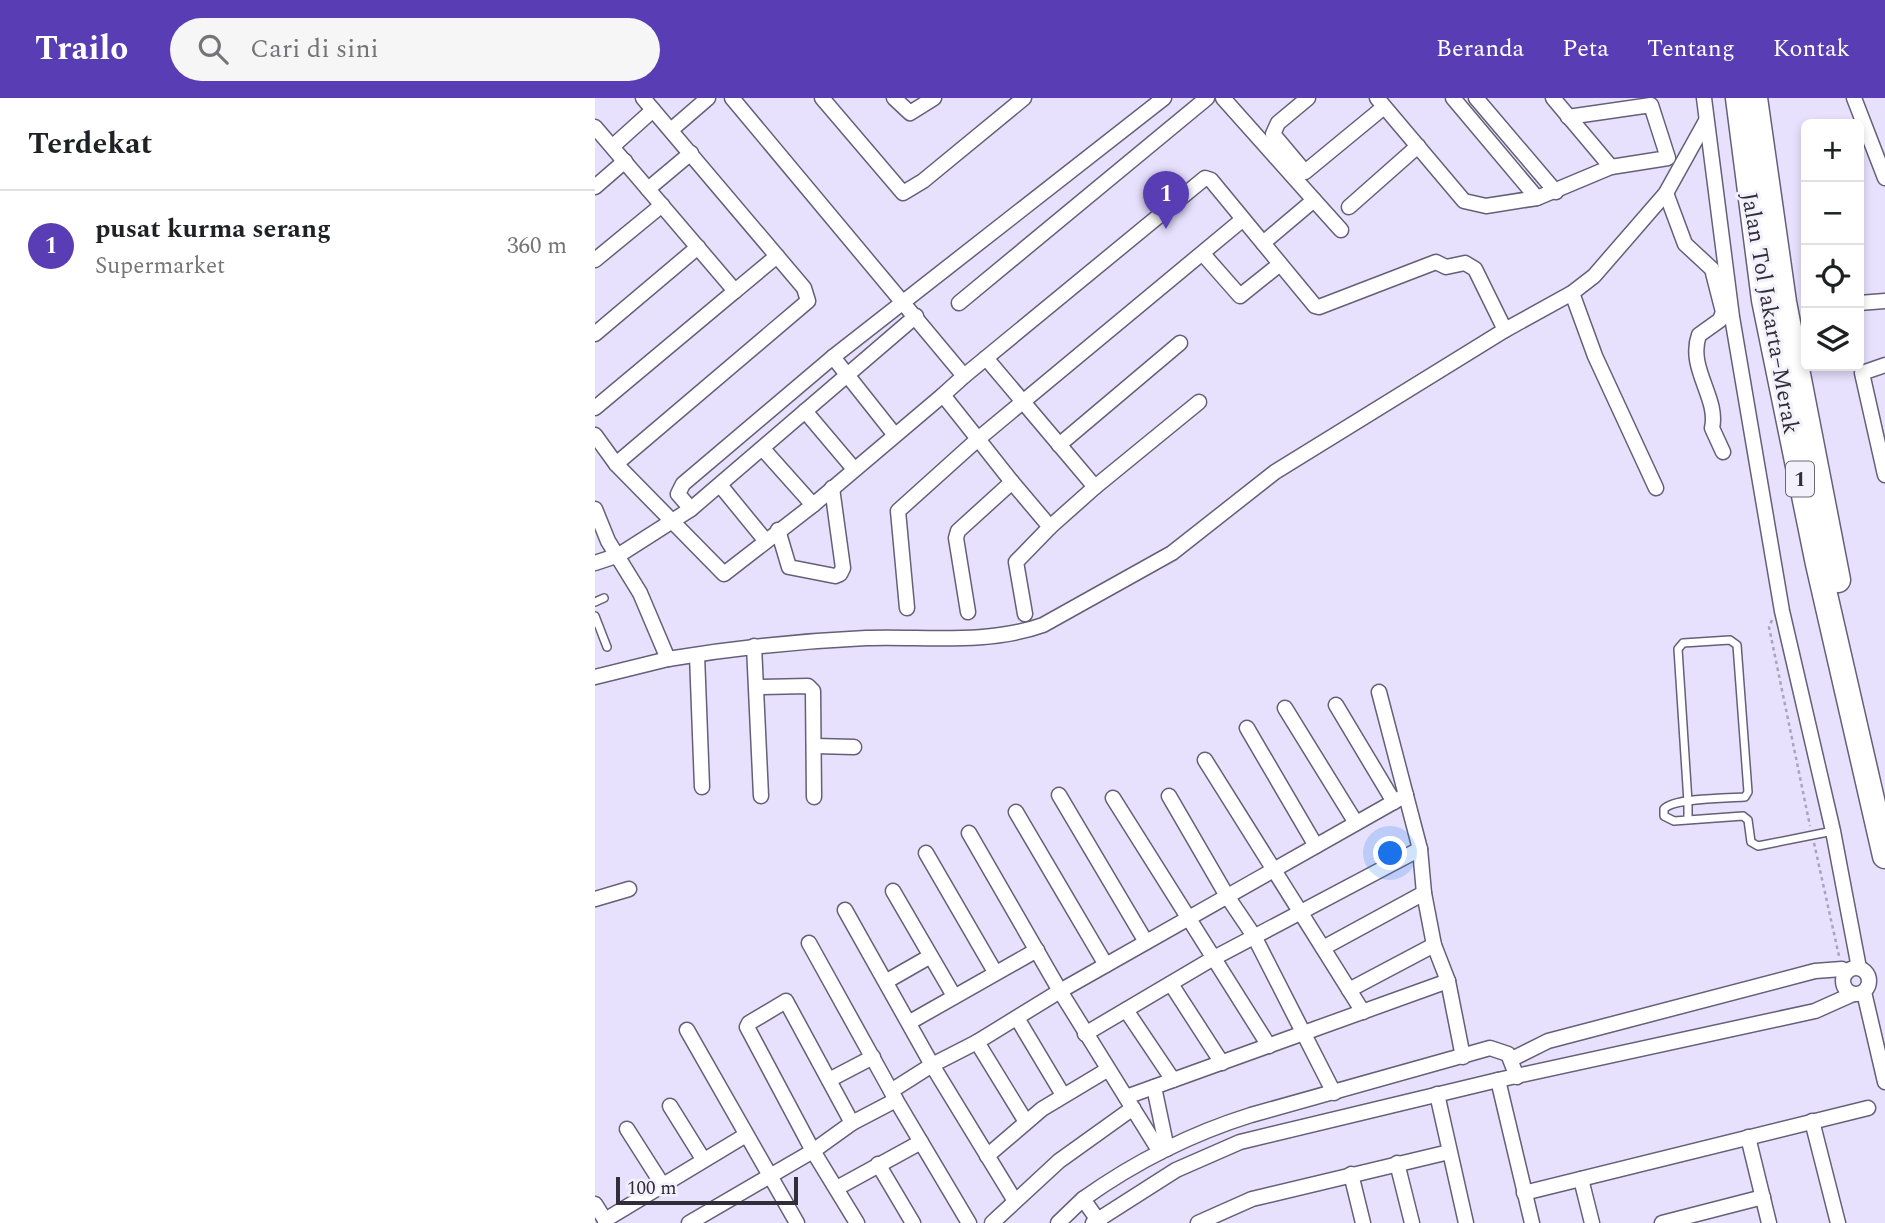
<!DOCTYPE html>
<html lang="id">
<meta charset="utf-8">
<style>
body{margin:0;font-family:Spectral,serif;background:#f6f6f6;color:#202124}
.controls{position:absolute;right:21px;top:21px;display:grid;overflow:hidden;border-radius:10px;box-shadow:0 4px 10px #0003}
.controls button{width:63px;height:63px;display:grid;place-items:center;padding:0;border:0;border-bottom:2px solid #e0e0e0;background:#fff;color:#202124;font:35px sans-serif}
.scale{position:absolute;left:21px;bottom:18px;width:182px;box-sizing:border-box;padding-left:7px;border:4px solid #312e39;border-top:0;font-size:19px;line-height:24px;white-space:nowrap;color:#312e39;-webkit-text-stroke:5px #f3f1fc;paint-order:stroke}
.you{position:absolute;left:796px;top:756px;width:24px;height:24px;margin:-18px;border:5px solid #fff;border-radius:50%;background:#1a73e8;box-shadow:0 0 0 10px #1a73e833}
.badge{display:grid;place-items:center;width:46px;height:46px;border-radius:50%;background:#583db5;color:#fff;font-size:23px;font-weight:700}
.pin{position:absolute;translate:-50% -58px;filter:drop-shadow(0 2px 4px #0008)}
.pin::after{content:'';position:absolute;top:37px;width:24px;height:21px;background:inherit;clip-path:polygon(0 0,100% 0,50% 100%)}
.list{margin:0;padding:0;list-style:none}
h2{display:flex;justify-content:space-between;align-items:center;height:91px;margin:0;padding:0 28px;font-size:30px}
h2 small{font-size:23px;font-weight:400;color:#757577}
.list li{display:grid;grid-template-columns:46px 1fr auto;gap:21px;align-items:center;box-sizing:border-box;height:112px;padding:0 28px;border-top:2px solid #e0e0e0}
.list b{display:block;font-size:26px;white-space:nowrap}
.list p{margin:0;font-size:23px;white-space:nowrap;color:#757577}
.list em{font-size:23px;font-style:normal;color:#757577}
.icon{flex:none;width:38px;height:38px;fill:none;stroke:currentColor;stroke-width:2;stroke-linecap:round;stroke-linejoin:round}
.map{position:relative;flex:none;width:1290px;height:1125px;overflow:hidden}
header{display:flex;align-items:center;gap:42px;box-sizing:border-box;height:98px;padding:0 35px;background:#583db5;color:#fff}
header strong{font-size:33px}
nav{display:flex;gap:38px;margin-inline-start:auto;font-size:24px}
.search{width:490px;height:63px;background:#f6f6f6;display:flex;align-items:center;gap:18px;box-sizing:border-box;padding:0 24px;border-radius:38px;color:#757577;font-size:26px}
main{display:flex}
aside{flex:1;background:#fff}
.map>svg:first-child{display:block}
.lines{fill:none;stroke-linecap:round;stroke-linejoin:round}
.lane-casing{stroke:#655f77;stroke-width:10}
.street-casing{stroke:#655f77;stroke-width:17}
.highway-casing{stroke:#655f77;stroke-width:27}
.path{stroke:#a9a4bb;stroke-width:2.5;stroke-dasharray:3.5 3.5;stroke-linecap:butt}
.lane{stroke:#fff;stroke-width:7}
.street{stroke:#fff;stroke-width:14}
.highway{stroke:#fff;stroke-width:24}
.labels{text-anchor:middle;stroke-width:6;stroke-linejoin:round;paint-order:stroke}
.shield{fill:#f3f1fc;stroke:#6b6874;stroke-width:2}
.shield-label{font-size:21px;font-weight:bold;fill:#312e39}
.street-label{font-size:23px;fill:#312e39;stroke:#f3f1fc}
</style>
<header>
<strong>Trailo</strong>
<div class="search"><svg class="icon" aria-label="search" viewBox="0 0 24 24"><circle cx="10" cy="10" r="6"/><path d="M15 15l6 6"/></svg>Cari di sini</div>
<nav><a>Beranda</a><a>Peta</a><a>Tentang</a><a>Kontak</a></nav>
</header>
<main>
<aside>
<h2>Terdekat<small></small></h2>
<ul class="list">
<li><span class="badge">1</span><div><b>pusat kurma serang</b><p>Supermarket</p></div><em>360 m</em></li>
</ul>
</aside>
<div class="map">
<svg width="1290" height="1125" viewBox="0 0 1290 1125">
<rect width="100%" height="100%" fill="#e7e1fd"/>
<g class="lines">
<defs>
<g id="lane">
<polyline points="0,504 9,500"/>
<polyline points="0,518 12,549"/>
<path d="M1093,722V704L1083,551L1088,545L1135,542L1142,547L1153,694L1150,699C1133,700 1078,700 1069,711V718L1079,723L1148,718L1153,722L1156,744L1163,748L1238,733"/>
</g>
<g id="street">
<polyline points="137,0 369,278 348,297 383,341 303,413 312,510"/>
<polyline points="227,0 308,95 328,83 429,0"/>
<polyline points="299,0 315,15 339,0"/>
<polyline points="628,0 719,102 668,145"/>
<polyline points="713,0 683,25 678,36 710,74 789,9"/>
<polyline points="782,0 869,103 891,108 942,100"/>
<polyline points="858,0 942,100 1016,69 1073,60 1056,7 973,19"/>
<polyline points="881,0 961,94"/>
<polyline points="958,0 1016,69"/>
<polyline points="1109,0 1137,219 1187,513 1238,733 1264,870"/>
<polyline points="1259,0 1290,80"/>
<polyline points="0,29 140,193 0,310"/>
<polyline points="76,32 113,0"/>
<polyline points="18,48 58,12"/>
<polyline points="0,89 30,63"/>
<polyline points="53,91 96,55"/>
<path d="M1071,95L1090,146L1117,171L1128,214L1125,222L1104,237C1092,270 1124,300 1117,330L1128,354"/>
<polyline points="719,102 746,132"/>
<polyline points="754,109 823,48"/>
<polyline points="608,156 645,198 685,166"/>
<polyline points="0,162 67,107"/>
<polyline points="140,193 182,158"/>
<polyline points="977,195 1000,258 1061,390"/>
<polyline points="364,205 612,0"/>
<polyline points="1264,205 1290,203"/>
<polyline points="0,236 103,149"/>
<polyline points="238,259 299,336"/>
<polyline points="391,260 500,389 455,429"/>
<polyline points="1290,267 1267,275 1290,377"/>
<polyline points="369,278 610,80 616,82 720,208 724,209 841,164 851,169 870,165 880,171 910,232"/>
<polyline points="210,313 259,371"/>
<polyline points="0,337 21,366 129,476 218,407 348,297"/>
<polyline points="464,347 585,245"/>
<polyline points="168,351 218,407"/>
<polyline points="21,366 213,203 209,190 48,0"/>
<polyline points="417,384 455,429 421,464 430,516"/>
<polyline points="125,387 170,442"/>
<polyline points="500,389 604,304"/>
<path d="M0,411L13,443L45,495L73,561C139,550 205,543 271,540C329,538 392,547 448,527L577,455L680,374L910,232L977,195L999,178L1071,95L1111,23"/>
<polyline points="96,411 83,396 88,386 238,259 569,0"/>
<polyline points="183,432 194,469 240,478 245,476 248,470 237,390"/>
<polyline points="0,465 24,457 96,411 321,218"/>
<polyline points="373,514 361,440 363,433 417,384 383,341 647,122"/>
<polyline points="159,548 166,698"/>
<polyline points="102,557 107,689"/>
<polyline points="0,579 73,561"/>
<polyline points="162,589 213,588 218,593 219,699"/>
<polyline points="784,594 825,751 829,795 839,847 853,883 868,959"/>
<polyline points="741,607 799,704"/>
<polyline points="690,610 761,725"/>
<polyline points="652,630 721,748"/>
<polyline points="220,648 259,649"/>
<polyline points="610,662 768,914"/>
<polyline points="464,697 551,844"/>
<polyline points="574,698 632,798 659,838 739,995"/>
<polyline points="518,700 674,948"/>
<polyline points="421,714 511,867"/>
<polyline points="374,735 465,893 565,1054"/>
<polyline points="331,755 400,874"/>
<polyline points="298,793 359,898"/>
<polyline points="0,801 34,791"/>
<polyline points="250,812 337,967 382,944 465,893 811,697"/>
<polyline points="214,845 301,1002 374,1125"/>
<polyline points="728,850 829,795"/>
<circle cx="1261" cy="883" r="13"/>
<polyline points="292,883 334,859"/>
<polyline points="576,886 627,965"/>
<polyline points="754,892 839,847"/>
<polyline points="1269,894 1290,984"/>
<polyline points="531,912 578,982"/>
<polyline points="422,920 468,997"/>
<polyline points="315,924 442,852"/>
<polyline points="92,932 202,1125"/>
<polyline points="490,936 617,861 825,751"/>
<polyline points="382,944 431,1024"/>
<polyline points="917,961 953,943 1220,873 1247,871 1252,874"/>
<polyline points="234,982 278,959"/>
<polyline points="903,982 937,1125"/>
<polyline points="559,989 572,1051"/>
<polyline points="296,993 337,967 420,1103"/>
<polyline points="842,996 871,1125"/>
<polyline points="531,999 853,883"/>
<polyline points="75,1008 108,1061"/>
<polyline points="1217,1023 1243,1125"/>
<polyline points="257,1025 191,903 154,925 152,929 218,1053 262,1125"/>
<polyline points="32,1031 67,1086"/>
<polyline points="1153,1039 1174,1125"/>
<polyline points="392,1058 447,1011 512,972"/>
<polyline points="802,1065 817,1125"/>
<polyline points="283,1066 318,1125"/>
<polyline points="756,1076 768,1125"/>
<polyline points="986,1081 997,1125"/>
<polyline points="242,1090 326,1044"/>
<polyline points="929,1095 1273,1010"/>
<path d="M488,1101C540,1064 595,1036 656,1017L895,950L913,956L922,979"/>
<polyline points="0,1106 12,1125"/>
<polyline points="10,1122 151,1037"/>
<polyline points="94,1125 218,1053 257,1025 301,1002"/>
<polyline points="397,1125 464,1063 538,1010"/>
<polyline points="463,1125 488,1101 505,1125"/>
<polyline points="498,1125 581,1072 645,1044 903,982 1220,913 1258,896"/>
<polyline points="603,1125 657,1101 854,1054"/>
<polyline points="1067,1125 1168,1099"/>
</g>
<g id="highway">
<polyline points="1143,0 1169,202 1223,466 1290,758"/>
<polyline points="1160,0 1189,204 1243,482"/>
</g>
</defs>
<use href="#lane" class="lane-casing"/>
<use href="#street" class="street-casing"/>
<use href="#highway" class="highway-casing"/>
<g class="path">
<polyline points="1177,522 1174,529 1215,728"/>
<polyline points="1219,745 1244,858"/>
</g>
<use href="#lane" class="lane"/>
<use href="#street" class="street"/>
<use href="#highway" class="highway"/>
</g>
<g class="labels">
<rect class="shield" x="1191" y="363.5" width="28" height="35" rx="5"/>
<g class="shield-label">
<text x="1205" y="388">1</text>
</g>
<g class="street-label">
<text transform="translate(1176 215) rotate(80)" y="8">Jalan Tol Jakarta–Merak</text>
</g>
</g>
</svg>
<div class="controls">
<button>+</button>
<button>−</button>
<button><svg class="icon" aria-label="locate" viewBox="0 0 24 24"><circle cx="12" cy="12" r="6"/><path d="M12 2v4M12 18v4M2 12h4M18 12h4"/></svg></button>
<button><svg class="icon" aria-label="layers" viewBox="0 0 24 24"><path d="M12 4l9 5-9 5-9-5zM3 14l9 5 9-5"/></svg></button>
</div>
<div class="scale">100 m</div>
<div class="you"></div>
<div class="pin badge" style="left:571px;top:131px">1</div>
</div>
</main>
